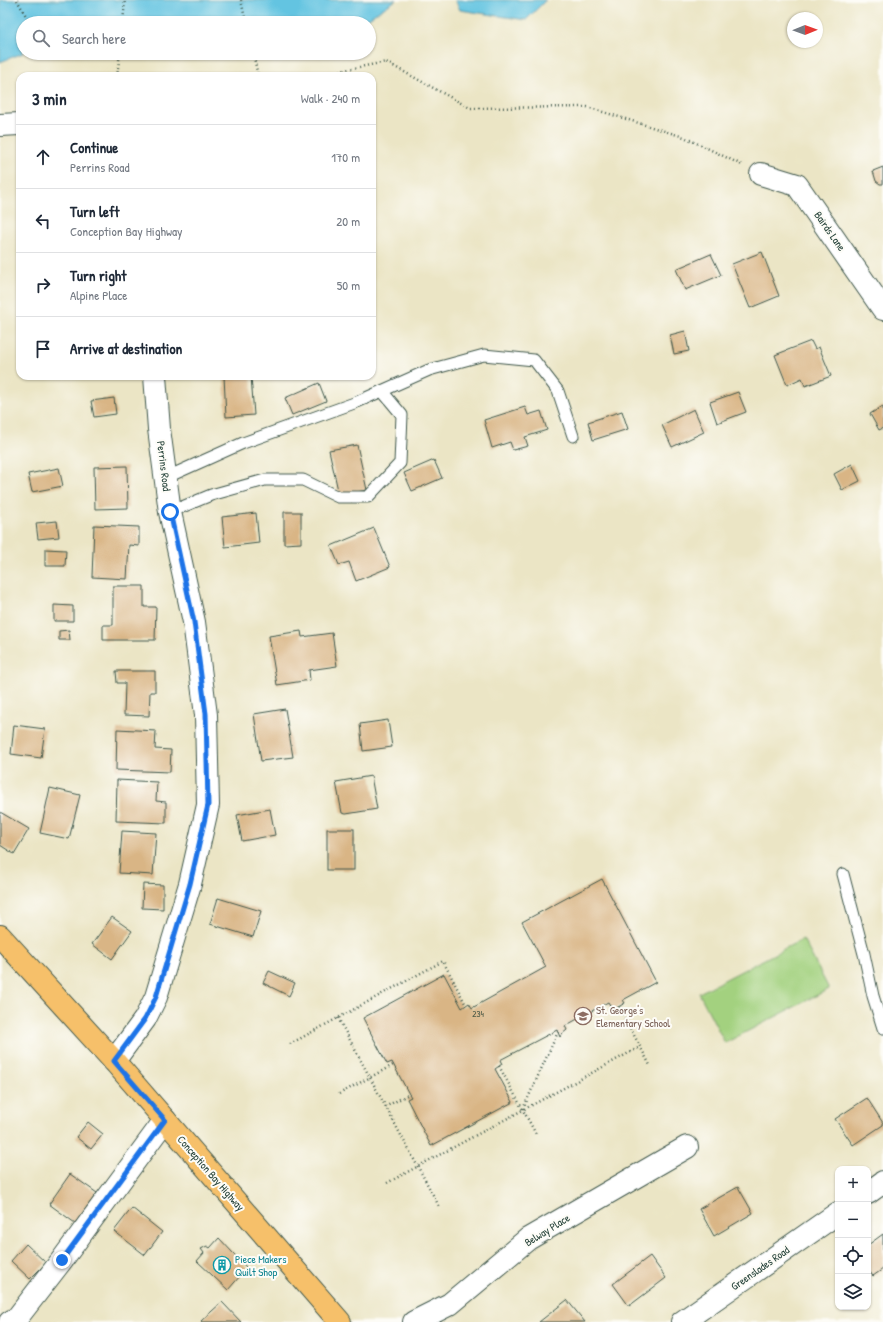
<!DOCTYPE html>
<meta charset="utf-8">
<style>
body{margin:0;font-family:"Patrick Hand",sans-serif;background:#f6f6f7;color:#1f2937}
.controls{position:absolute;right:12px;bottom:12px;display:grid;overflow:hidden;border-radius:8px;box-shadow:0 1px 3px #0004}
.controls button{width:36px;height:36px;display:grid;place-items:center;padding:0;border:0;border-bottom:1px solid #e0e1e3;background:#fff;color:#1f2937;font:20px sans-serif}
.compass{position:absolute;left:787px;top:12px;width:36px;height:36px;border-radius:50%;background:#fff;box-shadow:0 1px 3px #0004;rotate:89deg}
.stop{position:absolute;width:12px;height:12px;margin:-9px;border:3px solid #1a73e8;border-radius:50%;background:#fff}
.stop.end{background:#1a73e8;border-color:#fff;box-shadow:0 1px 4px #0008}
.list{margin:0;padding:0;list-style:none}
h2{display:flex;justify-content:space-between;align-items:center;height:52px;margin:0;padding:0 16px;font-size:17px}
h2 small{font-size:13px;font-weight:400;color:#747a83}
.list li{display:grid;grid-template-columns:26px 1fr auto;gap:12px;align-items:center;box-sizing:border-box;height:64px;padding:0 16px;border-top:1px solid #e0e1e3}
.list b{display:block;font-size:15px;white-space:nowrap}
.list p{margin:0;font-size:13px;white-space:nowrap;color:#747a83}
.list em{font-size:13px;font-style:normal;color:#747a83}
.icon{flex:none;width:22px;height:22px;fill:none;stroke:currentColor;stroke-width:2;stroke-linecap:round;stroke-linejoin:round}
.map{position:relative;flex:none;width:883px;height:1322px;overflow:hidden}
.search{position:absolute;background:#fff;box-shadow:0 1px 3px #0004;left:16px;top:16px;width:360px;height:44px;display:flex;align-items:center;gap:10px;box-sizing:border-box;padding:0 14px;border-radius:22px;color:#747a83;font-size:15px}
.panel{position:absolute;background:#fff;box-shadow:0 1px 3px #0004;left:16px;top:72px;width:360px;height:308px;border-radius:12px}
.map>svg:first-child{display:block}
.green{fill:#a3d17f;stroke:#61875a}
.water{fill:#63c4e1;stroke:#41808a}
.building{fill:#d9b585}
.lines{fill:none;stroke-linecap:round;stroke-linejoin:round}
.lane-casing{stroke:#3e564a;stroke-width:13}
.street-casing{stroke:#3e564a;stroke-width:24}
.primary-casing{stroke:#3e564a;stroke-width:24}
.path{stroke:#3e564a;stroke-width:2.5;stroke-dasharray:1 3;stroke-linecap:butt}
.lane{stroke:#fff;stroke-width:11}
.street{stroke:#fff;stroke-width:22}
.primary{stroke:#f6c06b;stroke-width:22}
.route{stroke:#1a73e8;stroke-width:5}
.labels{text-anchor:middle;stroke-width:4;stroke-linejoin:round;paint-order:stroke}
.number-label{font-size:9px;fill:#4e5b48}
.street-label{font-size:11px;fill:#1f3d34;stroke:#fdfcf7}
.education-label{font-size:11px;fill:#785e54;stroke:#fdfcf7;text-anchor:start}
.culture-label{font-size:11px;fill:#0d838f;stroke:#fdfcf7;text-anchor:start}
</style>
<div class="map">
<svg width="883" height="1322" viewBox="0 0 883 1322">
<rect width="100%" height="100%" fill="#fdfcf7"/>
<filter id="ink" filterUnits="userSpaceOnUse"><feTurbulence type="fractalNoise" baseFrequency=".025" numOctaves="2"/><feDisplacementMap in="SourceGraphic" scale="8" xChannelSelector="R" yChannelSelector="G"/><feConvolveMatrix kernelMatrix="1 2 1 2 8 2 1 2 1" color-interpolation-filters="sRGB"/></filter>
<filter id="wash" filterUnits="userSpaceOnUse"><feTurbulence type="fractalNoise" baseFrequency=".012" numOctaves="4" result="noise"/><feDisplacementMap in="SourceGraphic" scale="16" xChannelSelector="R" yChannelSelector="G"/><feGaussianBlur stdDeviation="0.9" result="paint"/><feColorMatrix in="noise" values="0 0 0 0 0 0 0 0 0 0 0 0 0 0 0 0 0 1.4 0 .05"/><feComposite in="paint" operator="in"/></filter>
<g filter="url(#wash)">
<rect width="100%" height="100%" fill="#ebe5c5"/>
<polygon class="green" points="803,939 829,989 725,1043 699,993"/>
<g class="water">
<polygon points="0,0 396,0 361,23 23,23 23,53 0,62"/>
<polygon points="455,0 546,0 526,20 460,10"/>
</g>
<g id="blocks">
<g class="building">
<polygon points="883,167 883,184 880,184 876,181 873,171"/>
<polygon points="762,252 779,296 750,308 732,264"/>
<polygon points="711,254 721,275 685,290 676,269"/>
<polygon points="685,331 689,351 674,354 670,335"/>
<polygon points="811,341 815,349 819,347 831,376 805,386 802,378 787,385 775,355"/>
<polygon points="224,376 251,376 254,415 226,417"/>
<polygon points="319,383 326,401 292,415 285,398"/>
<polygon points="738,392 746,412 717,423 710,402"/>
<polygon points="114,398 116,414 94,417 91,401"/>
<polygon points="883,406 883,428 879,430 870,414"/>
<polygon points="525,407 528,415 541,411 547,430 525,437 528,446 513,450 510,442 492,448 484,420"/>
<polygon points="694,409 704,432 672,447 662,425"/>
<polygon points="622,411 628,429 593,440 588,422"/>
<polygon points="357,445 367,490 339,495 329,450"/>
<polygon points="434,460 442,478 412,491 404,473"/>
<polygon points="852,464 860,481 842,490 834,474"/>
<polygon points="127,466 128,508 95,509 94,467"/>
<polygon points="59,468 63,486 32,492 28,474"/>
<polygon points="284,512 301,512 301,543 284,544"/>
<polygon points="256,513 259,543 225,547 222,517"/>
<polygon points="57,521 59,537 38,539 36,523"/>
<polygon points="94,525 139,527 139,546 129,545 127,579 92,577"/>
<polygon points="374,528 390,567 356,581 349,562 339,565 331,546"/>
<polygon points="45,549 66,550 65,566 45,566"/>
<polygon points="113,586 144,586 144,607 156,607 155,640 103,640 103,625 113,625"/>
<polygon points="54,605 73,606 73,621 54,621"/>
<polygon points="69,630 70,640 59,640 59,631"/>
<polygon points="301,631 302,637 332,633 337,666 309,670 310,680 277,685 269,636"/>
<polygon points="116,671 155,671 155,692 150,692 149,716 124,715 125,683 117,683"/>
<polygon points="285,709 293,757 261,761 254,714"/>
<polygon points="388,720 392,747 363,751 360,724"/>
<polygon points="14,725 45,729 41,758 11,754"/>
<polygon points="117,729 156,731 155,749 171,750 170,772 116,770"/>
<polygon points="371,776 377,809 346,814 342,813 336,782"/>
<polygon points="117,780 157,782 156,801 166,802 166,823 116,821"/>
<polygon points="50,788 80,795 69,839 40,833"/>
<polygon points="270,809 275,835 242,841 237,815"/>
<polygon points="0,812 29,829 14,854 0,845"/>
<rect x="327" y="829" width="27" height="41"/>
<polygon points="122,831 156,833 153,875 119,873"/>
<polygon points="602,879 656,982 623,1000 625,1003 613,1010 608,1002 565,1026 567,1030 562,1034 560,1037 557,1030 500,1060 502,1064 495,1069 513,1102 431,1146 407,1099 411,1097 409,1094 392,1062 387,1064 363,1018 444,974 462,1008 469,1003 472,1008 546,967 522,922"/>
<polygon points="143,884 163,885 163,909 142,908"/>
<polygon points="218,898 261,911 253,937 210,924"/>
<polygon points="112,917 132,931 112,959 92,944"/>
<polygon points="269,971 295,983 289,996 263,983"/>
<polygon points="867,1098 883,1123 883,1125 853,1145 835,1119"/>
<polygon points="88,1122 103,1134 91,1149 76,1137"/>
<polygon points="70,1174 97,1193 75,1223 49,1204"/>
<polygon points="738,1187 753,1213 714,1236 699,1209"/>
<polygon points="132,1208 162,1232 145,1255 114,1231"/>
<polygon points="883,1234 883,1269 873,1276 868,1270 868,1245"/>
<polygon points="219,1238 247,1268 228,1290 197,1261 204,1253 201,1249 207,1246 210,1248"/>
<polygon points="26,1244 46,1263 30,1279 11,1261"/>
<polygon points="650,1256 666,1278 629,1306 613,1284"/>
<polygon points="567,1300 585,1322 539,1322"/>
<polygon points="222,1302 241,1322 202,1322 201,1321"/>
</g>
</g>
</g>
<g filter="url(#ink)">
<use href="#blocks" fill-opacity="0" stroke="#3e564a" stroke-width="1"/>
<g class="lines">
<defs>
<g id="lane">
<polyline points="165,478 243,443 357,402 429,370 484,355 534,360 558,391 573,436"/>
<polyline points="170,512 211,495 265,480 303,480 338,497 368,497 400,463 402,415 382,391"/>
<polyline points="843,874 864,954 873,996 883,1028"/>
</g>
<g id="street">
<polyline points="0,125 20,124"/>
<polyline points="761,174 797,185 883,309"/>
<polyline points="114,1061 145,1019 156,997 190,884 208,805 206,715 194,622 170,512 159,429 155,376"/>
<polyline points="868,1193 883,1182"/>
<polyline points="10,1322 17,1318 62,1260 165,1120"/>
<polyline points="414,1322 450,1304 528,1239 687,1147"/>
<polyline points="682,1322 838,1213"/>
</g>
<polyline id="primary" points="0,936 114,1061 340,1322"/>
</defs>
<use href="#lane" class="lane-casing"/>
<use href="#street" class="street-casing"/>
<use href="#primary" class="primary-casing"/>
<g class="path">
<polyline points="17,0 30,23"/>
<polyline points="241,0 246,23"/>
<polyline points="123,23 125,0"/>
<polyline points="253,53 258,76"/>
<polyline points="117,76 120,53"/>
<polyline points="312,76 386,62 470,108 587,107 684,137 742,165"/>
<polyline points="619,1007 651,1067"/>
<polyline points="338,1018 439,1206"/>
<polyline points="290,1044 443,961 466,1005"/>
<polyline points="499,1066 536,1134"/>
<polyline points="339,1094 393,1065"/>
<polyline points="385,1107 409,1094"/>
<polyline points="523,1109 558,1032"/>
<polyline points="387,1183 640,1047"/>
</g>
<use href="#lane" class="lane"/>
<use href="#street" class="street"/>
<use href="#primary" class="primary"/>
</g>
</g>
<g class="lines" filter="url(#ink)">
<polyline class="route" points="62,1260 165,1120 114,1061 145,1019 156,997 190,884 208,805 206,714 194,622 170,512"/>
</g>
<defs>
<symbol id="school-ring" viewBox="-11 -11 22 22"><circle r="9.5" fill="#fdfcf7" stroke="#8d6e63" stroke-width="1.5"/><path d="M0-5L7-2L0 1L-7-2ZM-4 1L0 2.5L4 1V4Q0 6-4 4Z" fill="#8d6e63"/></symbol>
<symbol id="building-ring" viewBox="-11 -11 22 22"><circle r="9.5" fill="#fdfcf7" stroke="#0f9aa8" stroke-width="1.5"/><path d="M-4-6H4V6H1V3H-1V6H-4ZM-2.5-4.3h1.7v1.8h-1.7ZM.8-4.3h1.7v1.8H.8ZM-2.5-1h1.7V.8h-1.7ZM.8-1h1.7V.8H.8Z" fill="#0f9aa8"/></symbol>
</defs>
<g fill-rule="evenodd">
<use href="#school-ring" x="573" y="1006" width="20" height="20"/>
<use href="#building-ring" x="212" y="1255" width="20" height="20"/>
</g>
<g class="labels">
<g class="number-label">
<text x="478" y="1017">234</text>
</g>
<g class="street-label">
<text transform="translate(830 231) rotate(55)" y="4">Bairds Lane</text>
<text transform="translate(164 466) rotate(83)" y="4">Perrins Road</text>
<text transform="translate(211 1173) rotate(49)" y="4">Conception Bay Highway</text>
<text transform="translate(547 1230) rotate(-32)" y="4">Belway Place</text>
<text transform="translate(760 1268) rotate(-35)" y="4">Greenslades Road</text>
</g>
<g class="education-label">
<text x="596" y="1014">St. George's<tspan x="596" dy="13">Elementary School</tspan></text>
</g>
<g class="culture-label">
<text x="235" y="1263">Piece Makers<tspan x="235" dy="13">Quilt Shop</tspan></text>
</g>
</g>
</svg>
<div class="controls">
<button>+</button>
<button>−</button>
<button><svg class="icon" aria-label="locate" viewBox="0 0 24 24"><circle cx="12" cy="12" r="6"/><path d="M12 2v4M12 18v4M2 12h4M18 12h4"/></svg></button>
<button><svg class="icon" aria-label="layers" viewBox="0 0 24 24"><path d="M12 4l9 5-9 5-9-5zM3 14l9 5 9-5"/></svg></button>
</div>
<svg class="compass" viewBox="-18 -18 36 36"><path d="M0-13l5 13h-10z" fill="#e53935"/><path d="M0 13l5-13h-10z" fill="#747a83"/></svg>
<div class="stop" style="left:170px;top:512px"></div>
<div class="stop end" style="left:62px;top:1260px"></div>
<div class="search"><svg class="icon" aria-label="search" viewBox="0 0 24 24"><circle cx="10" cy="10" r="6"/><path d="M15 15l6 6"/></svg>Search here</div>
<section class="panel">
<h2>3 min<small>Walk · 240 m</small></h2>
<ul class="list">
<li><svg class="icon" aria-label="ahead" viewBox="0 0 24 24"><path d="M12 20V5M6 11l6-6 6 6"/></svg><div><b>Continue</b><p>Perrins Road</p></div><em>170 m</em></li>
<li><svg class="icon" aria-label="left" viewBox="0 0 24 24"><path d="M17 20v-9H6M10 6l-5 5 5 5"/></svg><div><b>Turn left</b><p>Conception Bay Highway</p></div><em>20 m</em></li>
<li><svg class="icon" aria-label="right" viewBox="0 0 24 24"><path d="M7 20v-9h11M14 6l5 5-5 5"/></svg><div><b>Turn right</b><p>Alpine Place</p></div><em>50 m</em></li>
<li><svg class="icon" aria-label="arrive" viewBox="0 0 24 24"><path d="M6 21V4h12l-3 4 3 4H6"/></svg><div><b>Arrive at destination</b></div></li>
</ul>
</section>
</div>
